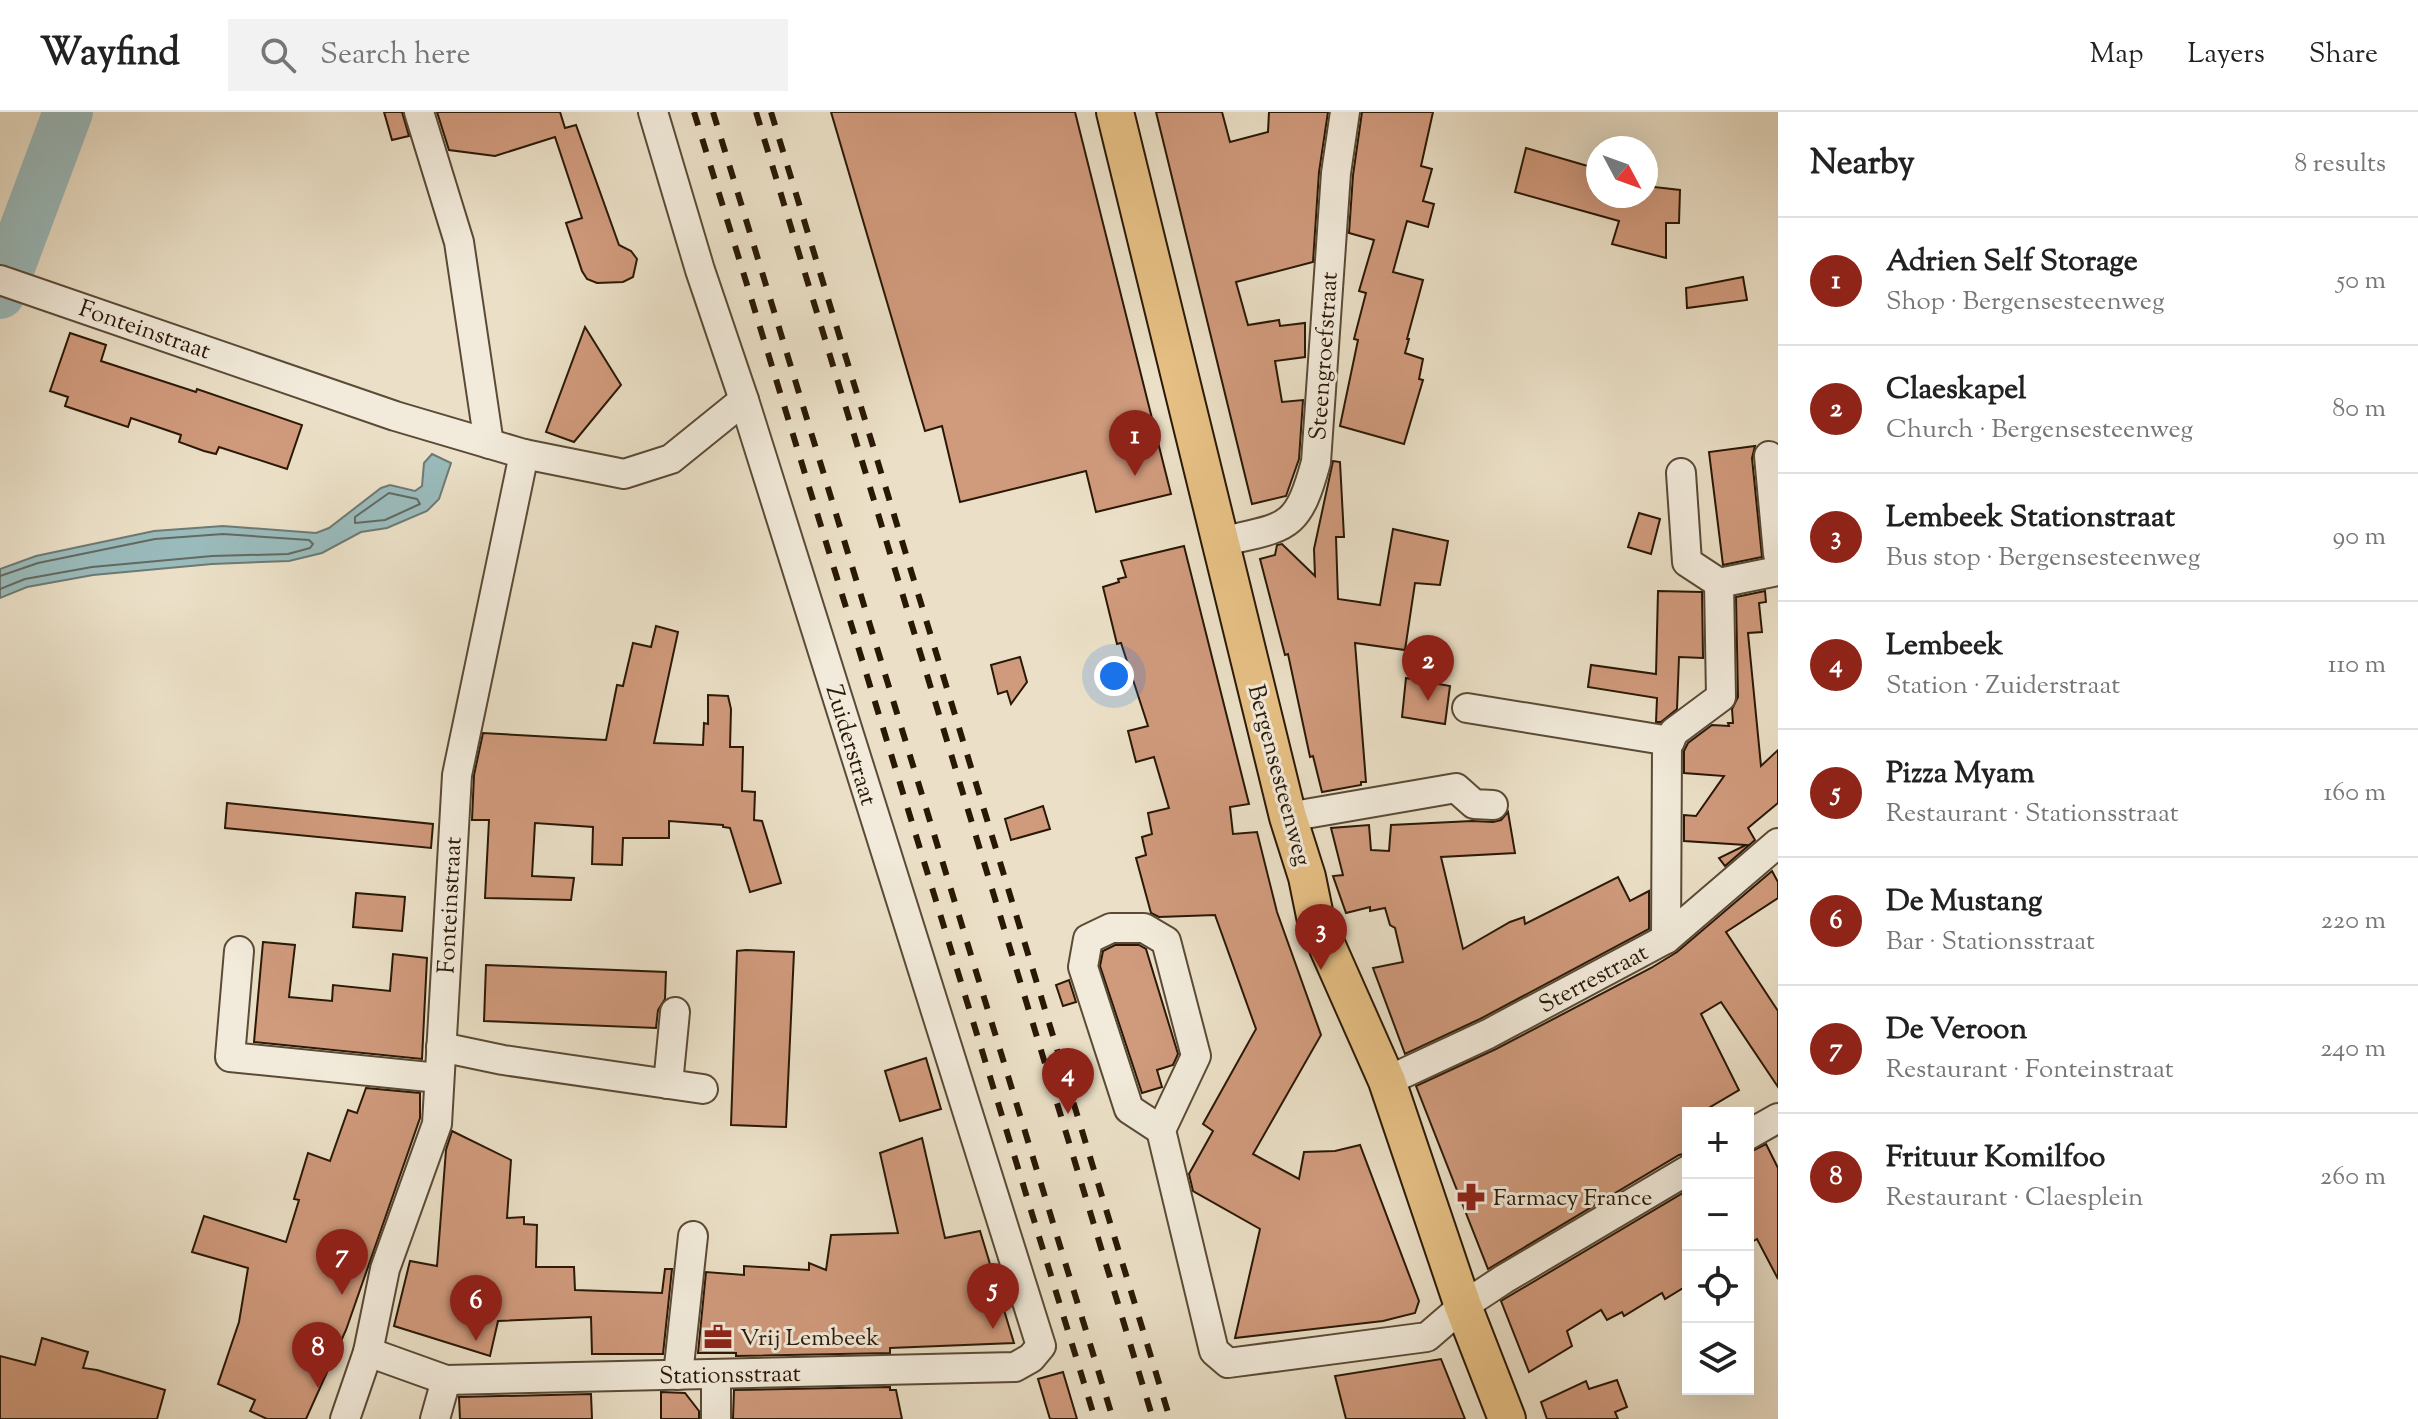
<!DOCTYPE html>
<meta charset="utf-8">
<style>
body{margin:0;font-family:"Sorts Mill Goudy",serif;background:#f2f2f2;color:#222}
.controls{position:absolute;right:24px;bottom:24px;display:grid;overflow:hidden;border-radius:0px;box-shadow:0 8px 32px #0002}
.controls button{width:72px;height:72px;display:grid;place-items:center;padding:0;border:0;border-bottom:2px solid #e0e0e0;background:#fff;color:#222;font:40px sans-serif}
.compass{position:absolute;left:1586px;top:24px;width:72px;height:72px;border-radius:50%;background:#fff;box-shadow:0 8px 32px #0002;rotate:131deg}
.you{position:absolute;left:1114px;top:564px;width:28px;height:28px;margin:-20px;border:6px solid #fff;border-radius:50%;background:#1a73e8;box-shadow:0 0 0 12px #1a73e833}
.badge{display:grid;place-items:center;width:52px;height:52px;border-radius:50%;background:#8f2418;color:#fff;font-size:26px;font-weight:700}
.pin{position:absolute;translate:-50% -66px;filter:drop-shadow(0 2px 4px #0008)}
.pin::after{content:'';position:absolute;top:42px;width:28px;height:24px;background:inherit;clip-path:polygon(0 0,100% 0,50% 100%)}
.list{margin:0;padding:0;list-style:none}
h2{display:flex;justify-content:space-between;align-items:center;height:104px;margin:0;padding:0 32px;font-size:34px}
h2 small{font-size:26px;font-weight:400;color:#767676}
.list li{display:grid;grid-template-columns:52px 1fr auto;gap:24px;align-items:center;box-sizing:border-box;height:128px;padding:0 32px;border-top:2px solid #e0e0e0}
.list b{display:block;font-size:30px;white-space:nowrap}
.list p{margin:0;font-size:26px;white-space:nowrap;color:#767676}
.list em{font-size:26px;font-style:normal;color:#767676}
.icon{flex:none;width:44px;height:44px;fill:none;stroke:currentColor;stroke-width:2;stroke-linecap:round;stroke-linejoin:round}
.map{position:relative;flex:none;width:1778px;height:1307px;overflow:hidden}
header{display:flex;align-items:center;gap:48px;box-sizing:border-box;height:112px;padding:0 40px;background:#fff;border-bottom:2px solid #e0e0e0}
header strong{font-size:38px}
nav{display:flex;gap:44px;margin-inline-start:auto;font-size:28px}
.search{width:560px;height:72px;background:#f2f2f2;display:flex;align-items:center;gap:20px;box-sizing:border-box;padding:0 28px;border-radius:0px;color:#767676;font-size:30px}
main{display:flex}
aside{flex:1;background:#fff}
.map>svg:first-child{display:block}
.water{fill:#9abbbc;stroke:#6d7a73;stroke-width:2}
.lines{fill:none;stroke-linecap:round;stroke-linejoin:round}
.shore{stroke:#626a61;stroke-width:2}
.river{stroke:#9abbbc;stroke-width:50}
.building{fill:#d09a7c;stroke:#2a1806;stroke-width:2}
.minor-casing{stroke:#5a4a36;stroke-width:32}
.major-casing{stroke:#2a1806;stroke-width:40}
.minor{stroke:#f2ebdb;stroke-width:28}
.major{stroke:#e6c084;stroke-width:36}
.rail{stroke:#2a1806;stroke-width:6;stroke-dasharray:14 14;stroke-linecap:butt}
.labels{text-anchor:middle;stroke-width:6;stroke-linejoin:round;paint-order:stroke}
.street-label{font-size:24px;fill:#2a1806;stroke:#f2ebdb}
.poi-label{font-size:24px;fill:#2a1806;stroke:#f2ebdb;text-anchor:start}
</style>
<header>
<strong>Wayfind</strong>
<div class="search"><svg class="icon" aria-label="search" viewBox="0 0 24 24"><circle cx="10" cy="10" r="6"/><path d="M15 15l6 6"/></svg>Search here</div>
<nav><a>Map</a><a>Layers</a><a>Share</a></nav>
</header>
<main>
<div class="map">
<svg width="1778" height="1307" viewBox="0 0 1778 1307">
<rect width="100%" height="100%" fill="#ebe0c7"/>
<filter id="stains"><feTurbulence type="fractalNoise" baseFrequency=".0025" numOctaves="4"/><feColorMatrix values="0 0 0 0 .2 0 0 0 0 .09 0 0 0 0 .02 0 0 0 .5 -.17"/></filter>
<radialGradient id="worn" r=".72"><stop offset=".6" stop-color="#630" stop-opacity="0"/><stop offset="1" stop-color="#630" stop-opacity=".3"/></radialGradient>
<polygon class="water" points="432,342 451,351 439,387 427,399 387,416 361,420 322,441 289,449 212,452 93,463 27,475 0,486 0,457 36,444 154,419 223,414 316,421 329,416 381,376 390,373 415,379 422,374 424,351"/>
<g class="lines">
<g class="shore">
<polygon points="389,381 417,387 420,392 385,408 355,411 355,405"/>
<polyline points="0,464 38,451 155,427 223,422 309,428 313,432 310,436 288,442 212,444 92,455 25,467 0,477"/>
</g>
<polyline class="river" points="0,182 68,0"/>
</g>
<g class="building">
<polygon points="384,0 402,0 409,24 392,28"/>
<polygon points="437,0 560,0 565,16 576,13 619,133 631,139 637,147 633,165 623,170 597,171 587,167 582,159 566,111 582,106 555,25 495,44 449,38"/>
<polygon points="831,0 1075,0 1171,382 1096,400 1086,359 960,390 942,314 925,319"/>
<polygon points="1156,0 1222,0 1230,30 1268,20 1269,0 1328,0 1319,60 1313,150 1236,170 1248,213 1279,208 1280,214 1305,211 1305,245 1275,249 1282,290 1303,288 1299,347 1286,384 1252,392"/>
<polygon points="1362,0 1433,0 1421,54 1432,57 1423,89 1434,92 1428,115 1407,109 1393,160 1423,168 1407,227 1409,227 1405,241 1423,247 1419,267 1423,268 1404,332 1340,314 1358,228 1354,227 1366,181 1359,179 1374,128 1349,121 1353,63"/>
<polygon points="1526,36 1598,57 1598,84 1646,84 1646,74 1680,78 1679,111 1666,111 1666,146 1612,132 1619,109 1515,80"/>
<polygon points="1743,165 1747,188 1687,196 1686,176"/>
<polygon points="585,215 621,273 574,330 546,320"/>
<polygon points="70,221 106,233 101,249 196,280 197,277 302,313 287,357 219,335 216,342 204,339 179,330 181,323 131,306 128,315 65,294 68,285 50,279"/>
<polygon points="1755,334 1752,346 1762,445 1723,453 1709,340"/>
<polygon points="1333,349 1340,350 1344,425 1336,425 1338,487 1380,493 1393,417 1448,429 1440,473 1415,471 1405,538 1355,531 1366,670 1361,670 1361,673 1322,680 1313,644 1310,645 1288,542 1285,543 1260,447 1275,443 1277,433 1282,432 1315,464 1314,437"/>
<polygon points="1639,401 1660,407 1651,442 1628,435"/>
<polygon points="1184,434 1249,692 1230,695 1233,722 1257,720 1277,800 1321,923 1253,1042 1299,1067 1304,1040 1335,1039 1360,1033 1419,1189 1415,1201 1383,1209 1235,1226 1260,1117 1193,1079 1189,1062 1213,1019 1203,1012 1256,917 1215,803 1159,805 1151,801 1136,746 1146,743 1142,725 1152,722 1148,701 1169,696 1154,645 1136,650 1128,619 1148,614 1121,531 1117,532 1103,475 1119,470 1118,467 1126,465 1121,449"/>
<polygon points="1658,479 1702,480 1703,546 1679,545 1677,597 1661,610 1656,610 1657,586 1588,575 1591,553 1656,562"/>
<polygon points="1765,479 1766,490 1759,491 1762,520 1748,521 1761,654 1778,638 1778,691 1748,716 1755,728 1725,754 1719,746 1746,733 1684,729 1684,703 1696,704 1724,664 1684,661 1684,639 1688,631 1712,613 1729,614 1728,611 1733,611 1732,597 1738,585 1736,485"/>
<polygon points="656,514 678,520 654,631 703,633 704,611 708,612 708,583 728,584 731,597 730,635 743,635 742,679 755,680 754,708 762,709 781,771 750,780 730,716 723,715 723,713 669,709 669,726 623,726 622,753 592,752 593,715 535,711 532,764 574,766 571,788 485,786 489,708 472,708 474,663 483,621 606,628 617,573 623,574 633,531 651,535"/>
<polygon points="1020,545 1027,570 1011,592 1007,579 998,582 991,553"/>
<polygon points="1406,566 1450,574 1445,612 1402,605"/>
<polygon points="227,691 433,712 431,736 225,716"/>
<polygon points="1043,694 1050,717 1011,728 1005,707"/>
<polygon points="1508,700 1515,741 1441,745 1463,837 1510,810 1524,805 1525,812 1618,765 1630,789 1649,779 1649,817 1480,907 1405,942 1373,856 1403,850 1395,816 1390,813 1385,796 1370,799 1370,795 1346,801 1333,764 1343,763 1331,716 1369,713 1371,738 1389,739 1391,713 1472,709 1493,710 1501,708"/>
<polygon points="1772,759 1778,770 1778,786 1726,820 1778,899 1778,975 1721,890 1701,902 1739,978 1700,1001 1688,1001 1688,1041 1679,1043 1488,1157 1416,974 1496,937 1651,856 1677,840"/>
<polygon points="356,781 405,785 402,819 353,815"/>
<polygon points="263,830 295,833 289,885 332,889 333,873 390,879 393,842 427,846 422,947 254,930"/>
<polygon points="1115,833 1139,833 1146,837 1178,942 1173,953 1157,958 1162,975 1142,981 1100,854 1103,839"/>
<polygon points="746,838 794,840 786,1015 731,1013 737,839"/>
<polygon points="486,853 666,860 665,887 658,898 656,916 484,909"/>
<polygon points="1069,868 1076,890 1063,894 1056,873"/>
<polygon points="926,946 941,997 900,1009 885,959"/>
<polygon points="366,976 420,981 420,1006 346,1218 306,1307 267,1307 250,1299 255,1288 218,1272 239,1210 248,1156 192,1140 204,1104 286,1130 299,1088 294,1087 308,1041 330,1049 348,998 357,1001"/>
<polygon points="452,1019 511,1048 507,1106 524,1105 524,1112 537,1113 536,1155 574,1155 575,1178 662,1181 665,1157 672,1157 663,1242 592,1242 591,1205 498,1209 490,1244 394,1214 410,1149 437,1154 446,1038"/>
<polygon points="922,1026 945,1126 980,1119 1014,1231 890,1236 890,1241 736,1244 736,1241 698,1241 706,1160 744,1163 744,1154 809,1158 809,1151 826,1158 831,1123 898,1121 880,1041"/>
<polygon points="1766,1032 1778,1056 1778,1167 1757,1127 1748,1132 1748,1041"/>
<polygon points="1688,1078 1688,1173 1665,1187 1662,1181 1624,1204 1622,1200 1607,1208 1601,1198 1567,1219 1572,1234 1529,1260 1501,1189"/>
<polygon points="42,1226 88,1240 83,1256 97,1258 165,1278 157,1307 0,1307 0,1244 35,1253"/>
<polygon points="1441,1247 1465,1307 1346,1307 1335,1264"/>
<polygon points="1063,1260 1077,1307 1050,1307 1038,1267"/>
<polygon points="1617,1268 1627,1295 1615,1300 1618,1307 1547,1307 1541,1290 1586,1269 1589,1277"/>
<polygon points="890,1275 890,1278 896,1278 902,1307 733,1307 734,1278"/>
<polygon points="661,1280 685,1281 699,1299 699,1307 661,1307"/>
<polygon points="591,1282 592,1307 460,1307 459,1285"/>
</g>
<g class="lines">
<defs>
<g id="minor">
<polyline points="419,0 459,130 489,332"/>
<polyline points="0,168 395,304 524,342 624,362 671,347 744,288"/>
<polyline points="1769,344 1778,442"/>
<polyline points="1681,361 1687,450 1719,471"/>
<path d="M1220,430C1287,414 1297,420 1316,350L1336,61L1345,0"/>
<polyline points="1467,596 1670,629"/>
<polyline points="1288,705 1456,676 1474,692 1493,693"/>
<polyline points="1666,827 1667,635 1674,620 1721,585 1719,471 1778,459"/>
<polyline points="239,839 230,945 439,966"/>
<polyline points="441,935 503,948 703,977"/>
<polyline points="1387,969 1488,922 1666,827 1778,731"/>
<polyline points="668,972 675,900"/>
<polyline points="1161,1018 1129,997 1083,855 1088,827 1111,816 1144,816 1166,829 1196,944 1161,1018 1214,1239 1228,1251 1427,1225 1463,1194 1504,1167 1688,1058"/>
<polyline points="1748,1023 1778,1006"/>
<polyline points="368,1240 446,1268 1015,1255 1031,1246 1041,1234 744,288 700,158 653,0"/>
<polyline points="678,1263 693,1124"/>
<polyline points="345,1307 368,1240 385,1157 437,1012 457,663 524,342"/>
<polyline points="435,1307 446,1268"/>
<polyline points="716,1307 716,1262"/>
</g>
<polyline id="major" points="1115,0 1288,705 1307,765 1316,809 1387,969 1463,1194 1507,1307"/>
</defs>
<use href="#minor" class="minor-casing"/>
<use href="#major" class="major-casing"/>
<use href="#minor" class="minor"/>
<use href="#major" class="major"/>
<g class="rail">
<polyline points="694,0 1095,1307"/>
<polyline points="713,0 1113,1307"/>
<polyline points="756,0 1153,1307"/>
<polyline points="771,0 1170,1307"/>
</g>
</g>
<defs>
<symbol id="pharmacy-bare" viewBox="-9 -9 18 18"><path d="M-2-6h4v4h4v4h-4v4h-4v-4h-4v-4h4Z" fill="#8f2418" stroke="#f2ebdb" stroke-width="2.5" paint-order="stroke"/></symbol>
<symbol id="office-bare" viewBox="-9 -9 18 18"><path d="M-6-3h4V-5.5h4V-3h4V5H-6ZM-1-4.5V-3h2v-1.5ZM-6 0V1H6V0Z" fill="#8f2418" stroke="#f2ebdb" stroke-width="2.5" paint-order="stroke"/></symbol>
</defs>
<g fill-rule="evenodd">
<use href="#pharmacy-bare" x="1451" y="1065" width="40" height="40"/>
<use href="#office-bare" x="698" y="1205" width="40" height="40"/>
</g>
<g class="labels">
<g class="street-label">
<text transform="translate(145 217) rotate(19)" y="8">Fonteinstraat</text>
<text transform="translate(1323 244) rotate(-86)" y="8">Steengroefstraat</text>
<text transform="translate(852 633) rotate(73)" y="8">Zuiderstraat</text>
<text transform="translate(1280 663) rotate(75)" y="8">Bergensesteenweg</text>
<text transform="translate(449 793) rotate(-87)" y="8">Fonteinstraat</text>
<text transform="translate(1593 866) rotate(-28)" y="8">Sterrestraat</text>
<text transform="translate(730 1262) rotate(-1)" y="8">Stationsstraat</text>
</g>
<g class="poi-label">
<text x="1493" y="1093">Farmacy France</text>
<text x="740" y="1233">Vrij Lembeek</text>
</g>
</g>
<rect width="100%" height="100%" filter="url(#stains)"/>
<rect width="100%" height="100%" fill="url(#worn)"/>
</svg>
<div class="controls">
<button>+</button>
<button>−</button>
<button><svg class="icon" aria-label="locate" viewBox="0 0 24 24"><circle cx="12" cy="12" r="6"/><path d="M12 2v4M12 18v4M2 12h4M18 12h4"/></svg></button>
<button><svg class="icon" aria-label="layers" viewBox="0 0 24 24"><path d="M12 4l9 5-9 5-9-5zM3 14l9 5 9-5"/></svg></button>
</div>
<svg class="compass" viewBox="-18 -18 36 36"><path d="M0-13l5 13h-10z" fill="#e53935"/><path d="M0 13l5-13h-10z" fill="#767676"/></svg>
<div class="you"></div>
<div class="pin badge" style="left:1135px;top:364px">1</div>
<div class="pin badge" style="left:1428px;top:589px">2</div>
<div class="pin badge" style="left:1321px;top:858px">3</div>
<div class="pin badge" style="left:1068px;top:1002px">4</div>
<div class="pin badge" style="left:993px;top:1217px">5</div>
<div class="pin badge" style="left:476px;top:1229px">6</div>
<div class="pin badge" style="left:342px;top:1183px">7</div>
<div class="pin badge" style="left:318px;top:1276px">8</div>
</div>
<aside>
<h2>Nearby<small>8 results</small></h2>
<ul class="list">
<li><span class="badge">1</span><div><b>Adrien Self Storage</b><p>Shop · Bergensesteenweg</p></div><em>50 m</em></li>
<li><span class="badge">2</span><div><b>Claeskapel</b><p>Church · Bergensesteenweg</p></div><em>80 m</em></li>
<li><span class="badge">3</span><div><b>Lembeek Stationstraat</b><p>Bus stop · Bergensesteenweg</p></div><em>90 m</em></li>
<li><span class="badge">4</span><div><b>Lembeek</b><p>Station · Zuiderstraat</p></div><em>110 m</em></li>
<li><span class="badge">5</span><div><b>Pizza Myam</b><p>Restaurant · Stationsstraat</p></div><em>160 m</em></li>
<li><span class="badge">6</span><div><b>De Mustang</b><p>Bar · Stationsstraat</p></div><em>220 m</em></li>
<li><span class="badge">7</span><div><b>De Veroon</b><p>Restaurant · Fonteinstraat</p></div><em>240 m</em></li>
<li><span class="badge">8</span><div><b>Frituur Komilfoo</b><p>Restaurant · Claesplein</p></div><em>260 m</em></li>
</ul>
</aside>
</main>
